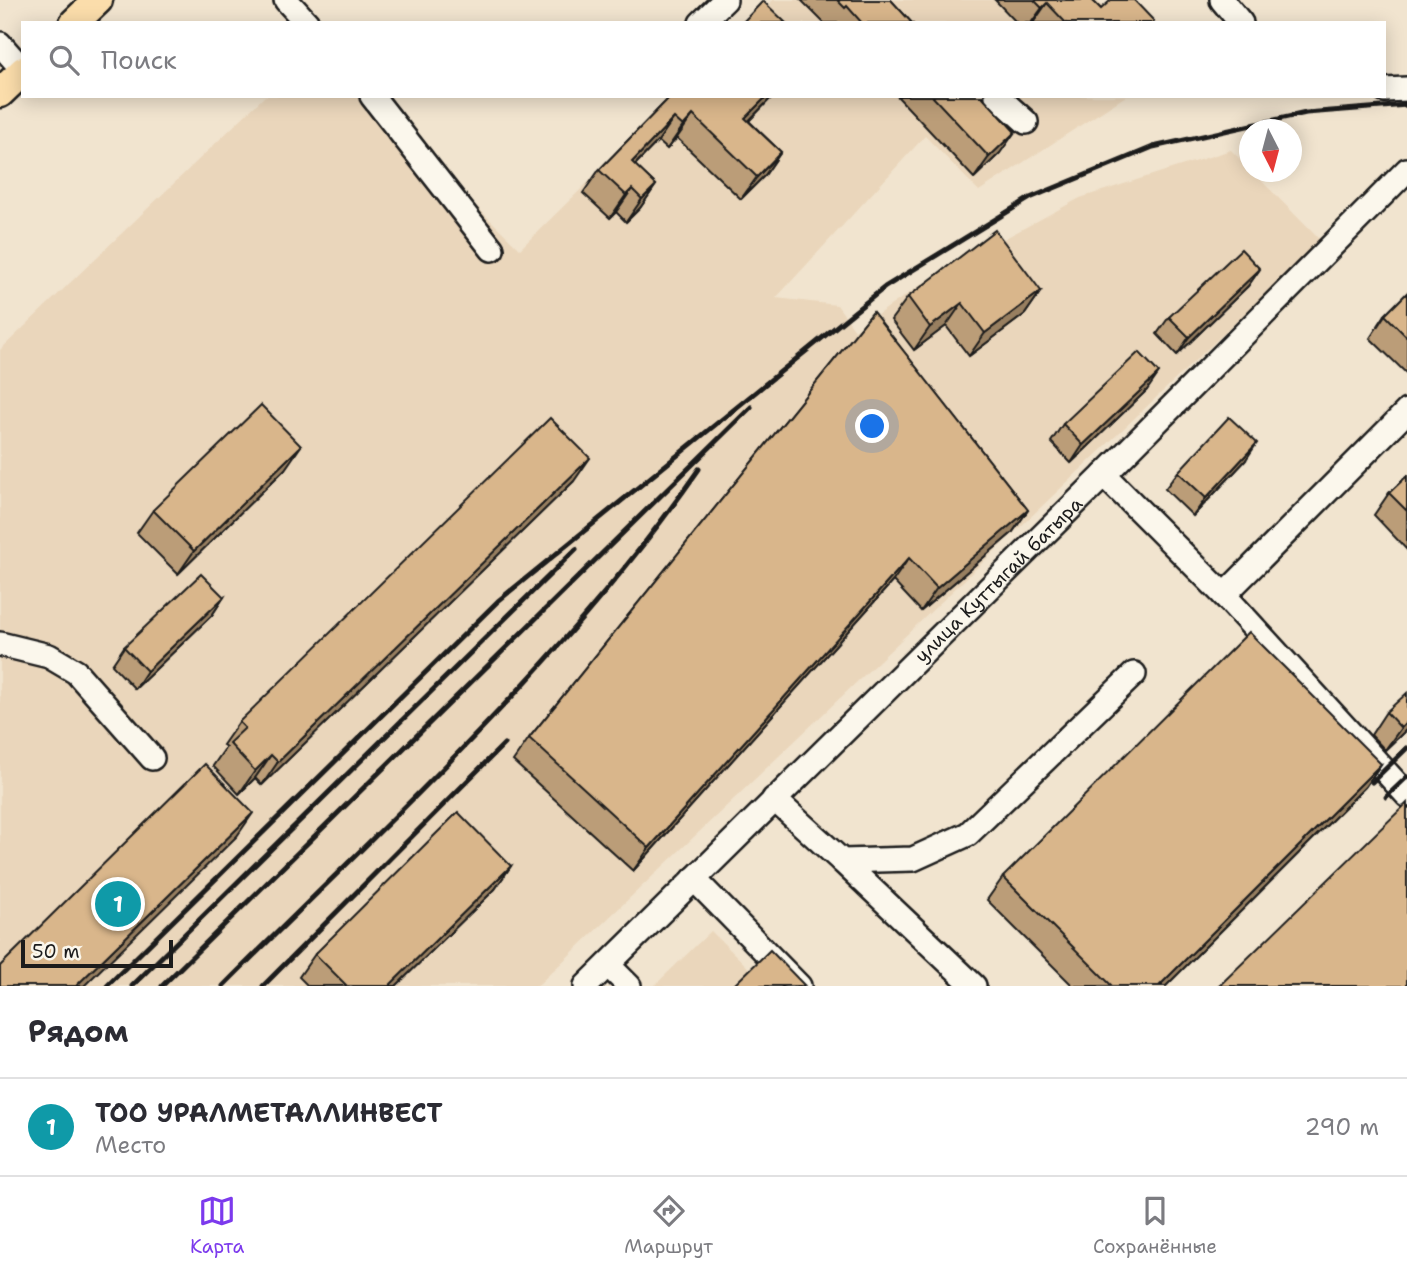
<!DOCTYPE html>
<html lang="ru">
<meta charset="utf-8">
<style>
body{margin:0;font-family:"Shantell Sans",sans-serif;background:#f7f7f7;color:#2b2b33}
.compass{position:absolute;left:1239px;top:119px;width:63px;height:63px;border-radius:50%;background:#fff;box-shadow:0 4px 18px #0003;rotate:174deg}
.scale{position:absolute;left:21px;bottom:18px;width:152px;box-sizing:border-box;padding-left:7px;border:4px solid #1c1c1c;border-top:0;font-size:19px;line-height:24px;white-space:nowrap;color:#1c1c1c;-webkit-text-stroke:5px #fbf7ec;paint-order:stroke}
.you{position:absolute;left:873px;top:427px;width:24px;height:24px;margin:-18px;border:5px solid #fff;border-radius:50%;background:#1a73e8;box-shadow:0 0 0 10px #1a73e833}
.badge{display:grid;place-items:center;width:46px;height:46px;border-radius:50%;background:#7c3aed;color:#fff;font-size:23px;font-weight:700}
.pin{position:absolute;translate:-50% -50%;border:4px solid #fff;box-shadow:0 2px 7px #0006}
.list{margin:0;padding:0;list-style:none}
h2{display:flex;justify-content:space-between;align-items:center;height:91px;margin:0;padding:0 28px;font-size:30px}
h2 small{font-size:23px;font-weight:400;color:#7c7c81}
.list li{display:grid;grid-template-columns:46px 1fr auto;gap:21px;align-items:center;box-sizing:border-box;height:98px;padding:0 28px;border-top:2px solid #e1e1e2}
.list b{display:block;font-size:26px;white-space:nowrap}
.list p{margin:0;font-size:23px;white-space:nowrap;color:#7c7c81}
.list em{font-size:23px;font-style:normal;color:#7c7c81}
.icon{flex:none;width:38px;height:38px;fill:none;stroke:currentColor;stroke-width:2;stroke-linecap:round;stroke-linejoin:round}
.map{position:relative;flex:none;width:1407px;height:986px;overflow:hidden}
.search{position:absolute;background:#fff;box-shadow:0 4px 18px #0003;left:21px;right:21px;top:21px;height:77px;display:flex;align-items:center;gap:18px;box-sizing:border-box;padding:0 24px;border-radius:0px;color:#7c7c81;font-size:26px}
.sheet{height:189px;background:#fff}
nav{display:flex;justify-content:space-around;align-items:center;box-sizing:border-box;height:98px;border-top:2px solid #e1e1e2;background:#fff;font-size:19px;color:#7c7c81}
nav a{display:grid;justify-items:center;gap:4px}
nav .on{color:#7c3aed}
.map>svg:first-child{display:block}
.built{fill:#ead6bb}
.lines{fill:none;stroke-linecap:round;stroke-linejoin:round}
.minor-casing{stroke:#1c1c1c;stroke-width:28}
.major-casing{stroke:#1c1c1c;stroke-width:33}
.minor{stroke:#fbf7ec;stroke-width:23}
.major{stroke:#fbddab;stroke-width:28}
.rail{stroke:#1c1c1c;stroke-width:5}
.wall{fill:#bb9d78;stroke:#1c1c1c;stroke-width:2}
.shaded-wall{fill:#987f61;stroke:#1c1c1c;stroke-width:2}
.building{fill:#d9b68b;stroke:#1c1c1c;stroke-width:2}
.labels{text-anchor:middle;stroke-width:6;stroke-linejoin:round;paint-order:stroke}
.street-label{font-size:19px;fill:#1c1c1c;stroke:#fbf7ec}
</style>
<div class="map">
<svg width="1407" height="986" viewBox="0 0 1407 986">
<rect width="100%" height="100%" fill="#f1e4cf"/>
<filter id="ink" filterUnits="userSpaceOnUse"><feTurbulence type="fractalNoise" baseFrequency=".0143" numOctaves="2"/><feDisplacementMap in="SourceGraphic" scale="14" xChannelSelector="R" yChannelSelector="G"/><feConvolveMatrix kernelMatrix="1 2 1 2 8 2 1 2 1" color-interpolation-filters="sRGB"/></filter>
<g filter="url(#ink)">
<g class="built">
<polygon points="773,0 1096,0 1119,23 750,23"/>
<polygon points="265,96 363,96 520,249 676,96 1126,96 979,191 925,136 776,298 837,305 855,330 931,278 1080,198 1231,150 1321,241 537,986 0,986 0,350"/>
<polygon points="711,931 767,986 654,986"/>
</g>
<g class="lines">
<defs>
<g id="minor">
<polyline points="286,0 307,23"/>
<polyline points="1222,0 1241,23"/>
<polyline points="701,23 725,0"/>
<polyline points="0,44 23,70"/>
<polyline points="1384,90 1407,89"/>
<polyline points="372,96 492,249"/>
<polyline points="997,96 1026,122"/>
<polyline points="1104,475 1224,595 1407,795"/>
<polyline points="1224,595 1407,411"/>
<polyline points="0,644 49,656 76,672 152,758"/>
<polyline points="774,799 842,861 913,859 968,834 1134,674"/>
<polyline points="842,861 974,986"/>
<polyline points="694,879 799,986"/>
<polyline points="608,965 629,986"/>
<path id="s1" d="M586,986L1104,475L1407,170"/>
</g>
<g id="major">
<polyline points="74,23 98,0"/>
<polyline points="0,93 23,71"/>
</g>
</defs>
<use href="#minor" class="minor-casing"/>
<use href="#major" class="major-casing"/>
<use href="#minor" class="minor"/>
<use href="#major" class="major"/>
<g class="rail">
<polyline points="1372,782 1407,748"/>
<polyline points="1386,797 1407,777"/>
<polyline points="107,986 498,601 885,287 1030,198 1153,147 1306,113 1407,105"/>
<polyline points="132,986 576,549"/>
<polyline points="162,986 751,407"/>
<path d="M223,986C388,821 566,661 699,469"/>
<polyline points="263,986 504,744"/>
</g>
</g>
<g class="wall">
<polygon points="801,0 891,0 912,23 824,23"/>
<polygon points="995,0 1092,0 1101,9 1153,23 1017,23"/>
<polygon points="671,96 773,96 749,121 781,152 765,175 741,199 677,138 667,149 658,141 635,165 656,185 640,208 626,222 616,212 610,218 583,193 599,170"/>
<polygon points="897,96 982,96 1000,153 974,178"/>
<polygon points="1260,269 1248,286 1177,355 1157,334 1169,317"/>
<polygon points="1041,291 1025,314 969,356 946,326 914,350 891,320 908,297"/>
<polygon points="1407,293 1407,374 1370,338 1385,315"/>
<polygon points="873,312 1028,510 1012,533 921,611 893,581 633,871 513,761 529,738"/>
<polygon points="1147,390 1071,463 1051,442 1063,424"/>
<polygon points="1245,461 1193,516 1165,489 1178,472"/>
<polygon points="285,469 178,574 137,533 153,510"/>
<polygon points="1407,476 1407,550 1374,515 1389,493"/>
<polygon points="574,481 262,785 255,778 239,794 213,766 226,747 223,745 239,722"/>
<polygon points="224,597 212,615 135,689 112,665 124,647"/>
<polygon points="1386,712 1407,729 1385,750 1371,735"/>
<polygon points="1381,764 1365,787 1166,986 1073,986 987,900 1003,877"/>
<polygon points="511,866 495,889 396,986 308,986 299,977 315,954"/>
</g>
<g class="shaded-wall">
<polygon points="1047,3 1033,23 1031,23 1042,8"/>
<polygon points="767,96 773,96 729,141 745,118"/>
<polygon points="693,115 677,138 667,149 683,126"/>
<polygon points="674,118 658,141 616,184 632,162"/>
<polygon points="1015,132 1000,153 974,178 989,157"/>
<polygon points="781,152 765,175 741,199 757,177"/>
<polygon points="656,185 640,208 626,222 642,199"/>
<polygon points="632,189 616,212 610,218 626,195"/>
<polygon points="1260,269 1248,286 1177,355 1189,337"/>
<polygon points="1041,291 1025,314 969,356 985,333"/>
<polygon points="962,303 946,326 914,350 930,327"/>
<polygon points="1159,373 1147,390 1071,463 1083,445"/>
<polygon points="1257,443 1245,461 1193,516 1206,498"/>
<polygon points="301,446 285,469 178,574 194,551"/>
<polygon points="590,458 574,481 262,785 278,762"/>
<polygon points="1028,510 1012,533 921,611 937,588"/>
<polygon points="909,558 893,581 633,871 649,848"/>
<polygon points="224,597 212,615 135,689 147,671"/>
<polygon points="1407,722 1407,729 1385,750 1401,728"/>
<polygon points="271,755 255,778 239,794 255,771"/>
<polygon points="1381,764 1365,787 1166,986 1159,986"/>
<polygon points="253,813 237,836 84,986 76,986"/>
<polygon points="511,866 495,889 396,986 389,986"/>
</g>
<g class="building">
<polygon points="837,0 891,0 912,23 862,23 847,6 845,8"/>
<polygon points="1034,0 1092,0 1101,9 1111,0 1134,0 1154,21 1152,23 1066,23 1047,3 1042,8"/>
<polygon points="763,1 786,23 742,23"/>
<polygon points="671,96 767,96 745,118 781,152 757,177 693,115 683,126 674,118 632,162 656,185 642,199 632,189 626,195 599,170"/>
<polygon points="932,96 982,96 1015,132 989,157"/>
<polygon points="995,230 1041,291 985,333 962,303 930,327 908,297"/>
<polygon points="1241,249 1260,269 1189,337 1169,317"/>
<polygon points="1407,293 1407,337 1385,315"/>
<polygon points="873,312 1028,510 937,588 909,558 649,848 529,738"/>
<polygon points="1139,352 1159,373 1083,445 1063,424"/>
<polygon points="261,405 301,446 194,551 153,510"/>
<polygon points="1229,417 1257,443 1206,498 1178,472"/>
<polygon points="550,418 590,458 278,762 271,755 255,771 229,743 245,728 239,722"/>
<polygon points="1407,476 1407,511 1389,493"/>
<polygon points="201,574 224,597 147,671 124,647"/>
<polygon points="1249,632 1381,764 1159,986 1112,986 1003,877"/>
<polygon points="1407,693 1407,722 1401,728 1386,712"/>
<polygon points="205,764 253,813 76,986 0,986 0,966"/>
<polygon points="1407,803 1407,986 1219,986"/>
<polygon points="458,812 511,866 389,986 347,986 315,954"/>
<polygon points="770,950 805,986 733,986"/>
</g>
</g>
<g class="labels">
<g class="street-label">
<text dy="7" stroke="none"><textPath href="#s1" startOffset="579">улица Куттыгай батыра</textPath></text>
</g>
</g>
</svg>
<svg class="compass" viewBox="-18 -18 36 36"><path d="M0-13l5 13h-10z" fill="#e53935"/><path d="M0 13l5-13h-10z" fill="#7c7c81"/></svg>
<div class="scale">50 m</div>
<div class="you"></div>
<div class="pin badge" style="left:118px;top:904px;background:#0f9aa8">1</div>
<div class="search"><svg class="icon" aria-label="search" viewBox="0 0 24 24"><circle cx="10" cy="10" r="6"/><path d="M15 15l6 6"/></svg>Поиск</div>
</div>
<section class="sheet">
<h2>Рядом<small></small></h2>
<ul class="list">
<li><span class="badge" style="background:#0f9aa8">1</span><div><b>ТОО УРАЛМЕТАЛЛИНВЕСТ</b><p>Место</p></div><em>290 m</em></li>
</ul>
</section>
<nav>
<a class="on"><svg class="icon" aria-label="map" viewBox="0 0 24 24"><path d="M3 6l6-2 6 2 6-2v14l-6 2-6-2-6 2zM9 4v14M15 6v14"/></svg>Карта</a>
<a><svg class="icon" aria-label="directions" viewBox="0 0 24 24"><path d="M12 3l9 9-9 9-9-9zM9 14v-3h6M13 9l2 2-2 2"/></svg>Маршрут</a>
<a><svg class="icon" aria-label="saved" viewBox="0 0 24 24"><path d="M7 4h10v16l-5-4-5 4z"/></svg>Сохранённые</a>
</nav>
